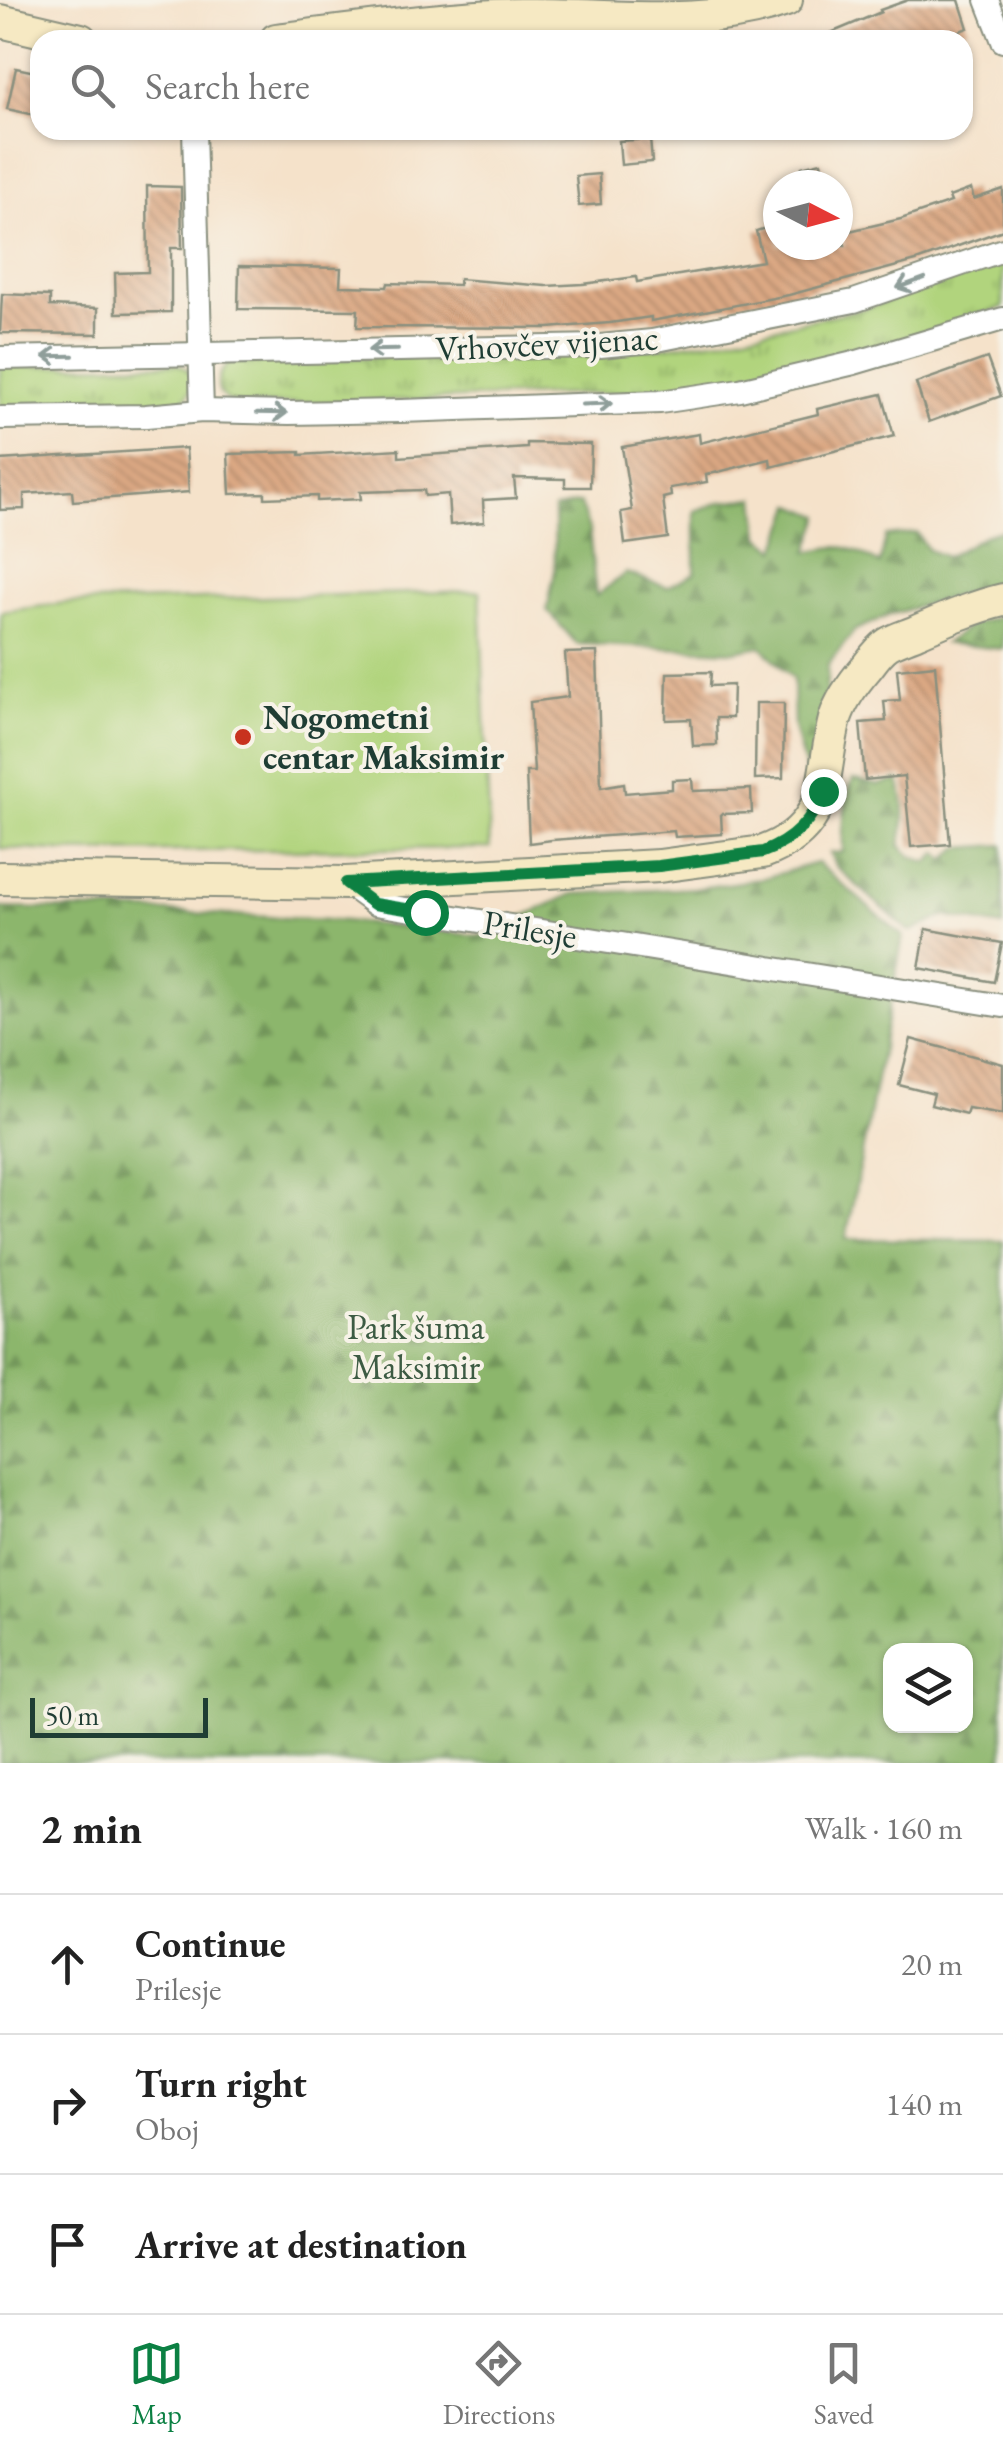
<!DOCTYPE html>
<meta charset="utf-8">
<style>
body{margin:0;font-family:"EB Garamond",serif;background:#f6f6f6;color:#222}
.controls{position:absolute;right:30px;bottom:30px;display:grid;overflow:hidden;border-radius:20px;box-shadow:0 2px 8px #0004}
.controls button{width:90px;height:90px;display:grid;place-items:center;padding:0;border:0;border-bottom:2px solid #e0e0e0;background:#fff;color:#222;font:50px sans-serif}
.compass{position:absolute;left:763px;top:170px;width:90px;height:90px;border-radius:50%;background:#fff;box-shadow:0 2px 8px #0004;rotate:96deg}
.scale{position:absolute;left:30px;bottom:25px;width:178px;box-sizing:border-box;padding-left:10px;border:5px solid #1f3d34;border-top:0;font-size:28px;line-height:35px;white-space:nowrap;color:#1f3d34;-webkit-text-stroke:8px #f7f3e8;paint-order:stroke}
.stop{position:absolute;width:30px;height:30px;margin:-22px;border:8px solid #0b8043;border-radius:50%;background:#fff}
.stop.end{background:#0b8043;border-color:#fff;box-shadow:0 2px 10px #0008}
.list{margin:0;padding:0;list-style:none}
h2{display:flex;justify-content:space-between;align-items:center;height:130px;margin:0;padding:0 40px;font-size:42px}
h2 small{font-size:32px;font-weight:400;color:#767676}
.list li{display:grid;grid-template-columns:65px 1fr auto;gap:30px;align-items:center;box-sizing:border-box;height:140px;padding:0 40px;border-top:2px solid #e0e0e0}
.list b{display:block;font-size:38px;white-space:nowrap}
.list p{margin:0;font-size:32px;white-space:nowrap;color:#767676}
.list em{font-size:32px;font-style:normal;color:#767676}
.icon{flex:none;width:55px;height:55px;fill:none;stroke:currentColor;stroke-width:2;stroke-linecap:round;stroke-linejoin:round}
.map{position:relative;flex:none;width:1003px;height:1763px;overflow:hidden}
.search{position:absolute;background:#fff;box-shadow:0 2px 8px #0004;left:30px;right:30px;top:30px;height:110px;display:flex;align-items:center;gap:25px;box-sizing:border-box;padding:0 35px;border-radius:30px;color:#767676;font-size:38px}
.sheet{height:550px;background:#fff}
nav{display:flex;justify-content:space-around;align-items:center;box-sizing:border-box;height:140px;border-top:2px solid #e0e0e0;background:#fff;font-size:28px;color:#767676}
nav a{display:grid;justify-items:center;gap:5px}
nav .on{color:#0b8043}
.map>svg:first-child{display:block}
.grass{fill:#b1d47d;stroke:#688858;stroke-width:2.5}
.forest{fill:url(#forest-firs);stroke:#567a50;stroke-width:2.5;fill-rule:evenodd}
.park{fill:url(#park-tufts);stroke:#688858;stroke-width:2.5}
.building{fill:url(#building-back-hatch)}
.lines{fill:none;stroke-linecap:round;stroke-linejoin:round}
.street-casing{stroke:#8a907f;stroke-width:26}
.secondary-casing{stroke:#8a907f;stroke-width:36}
.street{stroke:#fff;stroke-width:22}
.secondary{stroke:#f6e9c3;stroke-width:32}
.oneway{stroke:#8f9e9a}
.route{stroke:#0b8043;stroke-width:12}
.poi-dot{fill:#c8321e;stroke:#f7f3e8;stroke-width:4}
.labels{text-anchor:middle;stroke-width:8;stroke-linejoin:round;paint-order:stroke}
.street-label{font-size:35px;fill:#1f3d34;stroke:#f7f3e8}
.poi-label{font-size:35px;font-weight:bold;fill:#1f3d34;stroke:#f7f3e8;text-anchor:start}
.park-label{font-size:35px;fill:#3c5b43;stroke:#f7f3e8}
</style>
<div class="map">
<svg width="1003" height="1763" viewBox="0 0 1003 1763">
<defs>
<pattern id="forest-firs" width="22" height="20" patternUnits="userSpaceOnUse" patternTransform="scale(2.5)"><rect width="22" height="20" fill="#8cb66c"/><path d="M5 1l3.5 6h-7zM16 11l3.5 6h-7z" fill="#72955a"/></pattern>
<pattern id="park-tufts" width="24" height="20" patternUnits="userSpaceOnUse" patternTransform="scale(2.5)"><rect width="24" height="20" fill="#b1d47d"/><path d="M3 7l-1-3M5 7V3M7 7l1-3M15 17l-1-3M17 17v-4M19 17l1-3" fill="none" stroke="#8fad67"/></pattern>
<pattern id="building-back-hatch" width="6" height="6" patternUnits="userSpaceOnUse" patternTransform="scale(2.5)"><rect width="6" height="6" fill="#dba883"/><path d="M-1 5l2 2M0 0l6 6M5-1l2 2" fill="none" stroke="#b18a6c"/></pattern>
</defs>
<rect width="100%" height="100%" fill="#f7f3e8"/>
<filter id="ink" filterUnits="userSpaceOnUse"><feTurbulence type="fractalNoise" baseFrequency=".01" numOctaves="2"/><feDisplacementMap in="SourceGraphic" scale="20" xChannelSelector="R" yChannelSelector="G"/><feConvolveMatrix kernelMatrix="1 2 1 2 8 2 1 2 1" color-interpolation-filters="sRGB"/></filter>
<filter id="wash" filterUnits="userSpaceOnUse"><feTurbulence type="fractalNoise" baseFrequency=".0048" numOctaves="4" result="noise"/><feDisplacementMap in="SourceGraphic" scale="40" xChannelSelector="R" yChannelSelector="G"/><feGaussianBlur stdDeviation="2.25" result="paint"/><feColorMatrix in="noise" values="0 0 0 0 0 0 0 0 0 0 0 0 0 0 0 0 0 1.4 0 .05"/><feComposite in="paint" operator="in"/></filter>
<g filter="url(#wash)">
<rect width="100%" height="100%" fill="#f5e2ca"/>
<polygon class="grass" points="480,591 490,848 76,852 0,848 1,612 64,603"/>
<g class="forest">
<path d="M756,498L760,536L777,550L793,505L821,516L808,552C843,543 848,546 880,564L886,536L917,533L928,550L946,557C965,549 983,532 1003,530V582L892,614L855,630L828,665L823,735L805,769L794,727L793,679L761,646L734,651L577,644L547,610L555,571L554,509L580,503L589,530L596,596L626,573L667,587L695,573V511L721,502Z"/>
<polygon points="1003,616 1003,649 945,643 973,624"/>
<path d="M853,779L878,785L899,780C905,801 906,824 900,845L911,856L928,863L938,853L946,860L958,848L1003,845V927L945,916L910,932L835,866L830,853L843,852C842,827 844,802 853,779Z"/>
<path d="M817,863L903,936L846,1239L1003,1241V1763H0V908L148,911L346,921L480,936L573,894L700,888L761,879ZM890,1650H966V1726H890Z"/>
</g>
<g class="park">
<path d="M1003,262V307L950,326L794,370L669,391L249,405C244,404 237,404 232,402C211,395 216,371 231,362L656,348L722,339L867,308Z"/>
<path d="M175,364C201,370 195,396 175,406L0,409V367Z"/>
</g>
<g id="blocks">
<g class="building">
<polygon points="908,0 959,0 968,28 934,40 814,40 881,12 880,10"/>
<polygon points="16,68 40,73 40,91 35,115 7,109"/>
<polygon points="650,139 652,162 621,165 619,141"/>
<polygon points="821,162 827,185 807,185 802,167"/>
<polygon points="599,174 601,204 579,206 576,176"/>
<polygon points="147,186 181,187 182,248 171,248 171,312 116,313 115,273 148,272"/>
<polygon points="971,189 974,199 1003,189 1003,230 916,261 789,295 684,315 651,321 651,317 610,323 548,328 357,327 358,310 238,309 239,266 341,268 340,286 387,287 388,283 459,285 459,279 546,286 583,284 636,277 637,282 763,261 756,231 778,224 778,245 845,245 841,233 901,219 951,202 949,197"/>
<polygon points="2,294 50,296 50,306 98,308 98,334 0,333"/>
<polygon points="987,358 1001,396 929,422 916,383"/>
<polygon points="882,394 894,436 771,467 770,459 706,475 707,482 670,488 671,496 663,498 668,538 625,544 621,512 632,510 622,447 699,434 700,443 818,414 817,409"/>
<polygon points="527,443 591,444 590,487 565,487 565,479 514,478 516,498 483,500 484,522 450,525 448,494 425,496 424,490 360,492 361,499 317,501 317,496 265,498 265,493 230,494 228,454 300,452 300,455 399,449 399,457 527,448"/>
<polygon points="186,448 189,492 73,501 72,491 24,494 24,509 0,510 0,460"/>
<polygon points="597,652 601,787 624,783 625,793 672,789 672,780 692,779 693,791 751,789 752,813 721,814 722,834 675,837 674,831 552,840 529,843 526,772 534,772 530,702 568,697 565,653"/>
<polygon points="935,665 950,844 911,847 904,776 865,780 860,723 886,721 884,701 900,700 897,669"/>
<polygon points="711,672 710,686 733,685 732,718 716,718 717,745 693,746 691,719 666,720 667,673"/>
<polygon points="756,703 784,703 783,778 755,779"/>
<polygon points="926,929 1002,943 994,982 919,968"/>
<polygon points="911,1039 1003,1064 1003,1114 968,1108 966,1114 931,1105 934,1094 899,1085"/>
</g>
</g>
</g>
<g filter="url(#ink)">
<use href="#blocks" fill-opacity="0" stroke="#8a907f" stroke-width="2.5"/>
<g class="lines">
<defs>
<g id="street">
<polyline points="987,0 1003,41"/>
<polyline points="194,130 202,411"/>
<polyline points="0,358 600,346 652,341 854,301 1003,250"/>
<polyline points="0,418 146,416 202,411 289,413 401,411 660,402 740,390 854,363 1003,319"/>
<polyline points="346,883 375,904 1003,1006"/>
</g>
<g id="secondary">
<polyline points="0,21 81,40"/>
<path d="M276,40C357,30 438,17 520,15C608,13 700,31 786,0"/>
<path d="M0,878L346,883L659,866L763,852C833,827 820,776 835,719C841,699 854,682 867,667C873,659 880,649 888,644C896,639 907,636 916,632C944,620 973,607 1003,600"/>
</g>
</defs>
<use href="#street" class="street-casing"/>
<use href="#secondary" class="secondary-casing"/>
<use href="#street" class="street"/>
<use href="#secondary" class="secondary"/>
</g>
<defs><path id="oneway-shaft" d="M-6 0H5M1.5-3L5.5 0L1.5 3" fill="none" stroke-width="1.6" stroke-linecap="round" stroke-linejoin="round" transform="scale(2.5)"/></defs>
<g class="oneway">
<use href="#oneway-shaft" transform="translate(911 283) rotate(160)"/>
<use href="#oneway-shaft" transform="translate(383 350) rotate(179)"/>
<use href="#oneway-shaft" transform="translate(58 356) rotate(179)"/>
<use href="#oneway-shaft" transform="translate(597 404) rotate(-2)"/>
<use href="#oneway-shaft" transform="translate(272 413) rotate(1)"/>
</g>
</g>
<g class="lines" filter="url(#ink)">
<path class="route" d="M425,912L374,904L346,883L659,866L763,852C792,841 813,820 823,791"/>
</g>
<circle class="poi-dot" cx="243" cy="737" r="10"/>
<g class="labels">
<g class="street-label">
<text transform="translate(547 343) rotate(-3)" y="12">Vrhovčev vijenac</text>
<text transform="translate(530 929) rotate(9)" y="12">Prilesje</text>
</g>
<g class="poi-label">
<text x="263" y="729">Nogometni<tspan x="263" dy="40">centar Maksimir</tspan></text>
</g>
<g class="park-label">
<text x="416" y="1339">Park šuma<tspan x="416" dy="40">Maksimir</tspan></text>
</g>
</g>
</svg>
<div class="controls">
<button><svg class="icon" aria-label="layers" viewBox="0 0 24 24"><path d="M12 4l9 5-9 5-9-5zM3 14l9 5 9-5"/></svg></button>
</div>
<svg class="compass" viewBox="-18 -18 36 36"><path d="M0-13l5 13h-10z" fill="#e53935"/><path d="M0 13l5-13h-10z" fill="#767676"/></svg>
<div class="scale">50 m</div>
<div class="stop" style="left:425px;top:912px"></div>
<div class="stop end" style="left:823px;top:791px"></div>
<div class="search"><svg class="icon" aria-label="search" viewBox="0 0 24 24"><circle cx="10" cy="10" r="6"/><path d="M15 15l6 6"/></svg>Search here</div>
</div>
<section class="sheet">
<h2>2 min<small>Walk · 160 m</small></h2>
<ul class="list">
<li><svg class="icon" aria-label="ahead" viewBox="0 0 24 24"><path d="M12 20V5M6 11l6-6 6 6"/></svg><div><b>Continue</b><p>Prilesje</p></div><em>20 m</em></li>
<li><svg class="icon" aria-label="right" viewBox="0 0 24 24"><path d="M7 20v-9h11M14 6l5 5-5 5"/></svg><div><b>Turn right</b><p>Oboj</p></div><em>140 m</em></li>
<li><svg class="icon" aria-label="arrive" viewBox="0 0 24 24"><path d="M6 21V4h12l-3 4 3 4H6"/></svg><div><b>Arrive at destination</b></div></li>
</ul>
</section>
<nav>
<a class="on"><svg class="icon" aria-label="map" viewBox="0 0 24 24"><path d="M3 6l6-2 6 2 6-2v14l-6 2-6-2-6 2zM9 4v14M15 6v14"/></svg>Map</a>
<a><svg class="icon" aria-label="directions" viewBox="0 0 24 24"><path d="M12 3l9 9-9 9-9-9zM9 14v-3h6M13 9l2 2-2 2"/></svg>Directions</a>
<a><svg class="icon" aria-label="saved" viewBox="0 0 24 24"><path d="M7 4h10v16l-5-4-5 4z"/></svg>Saved</a>
</nav>
